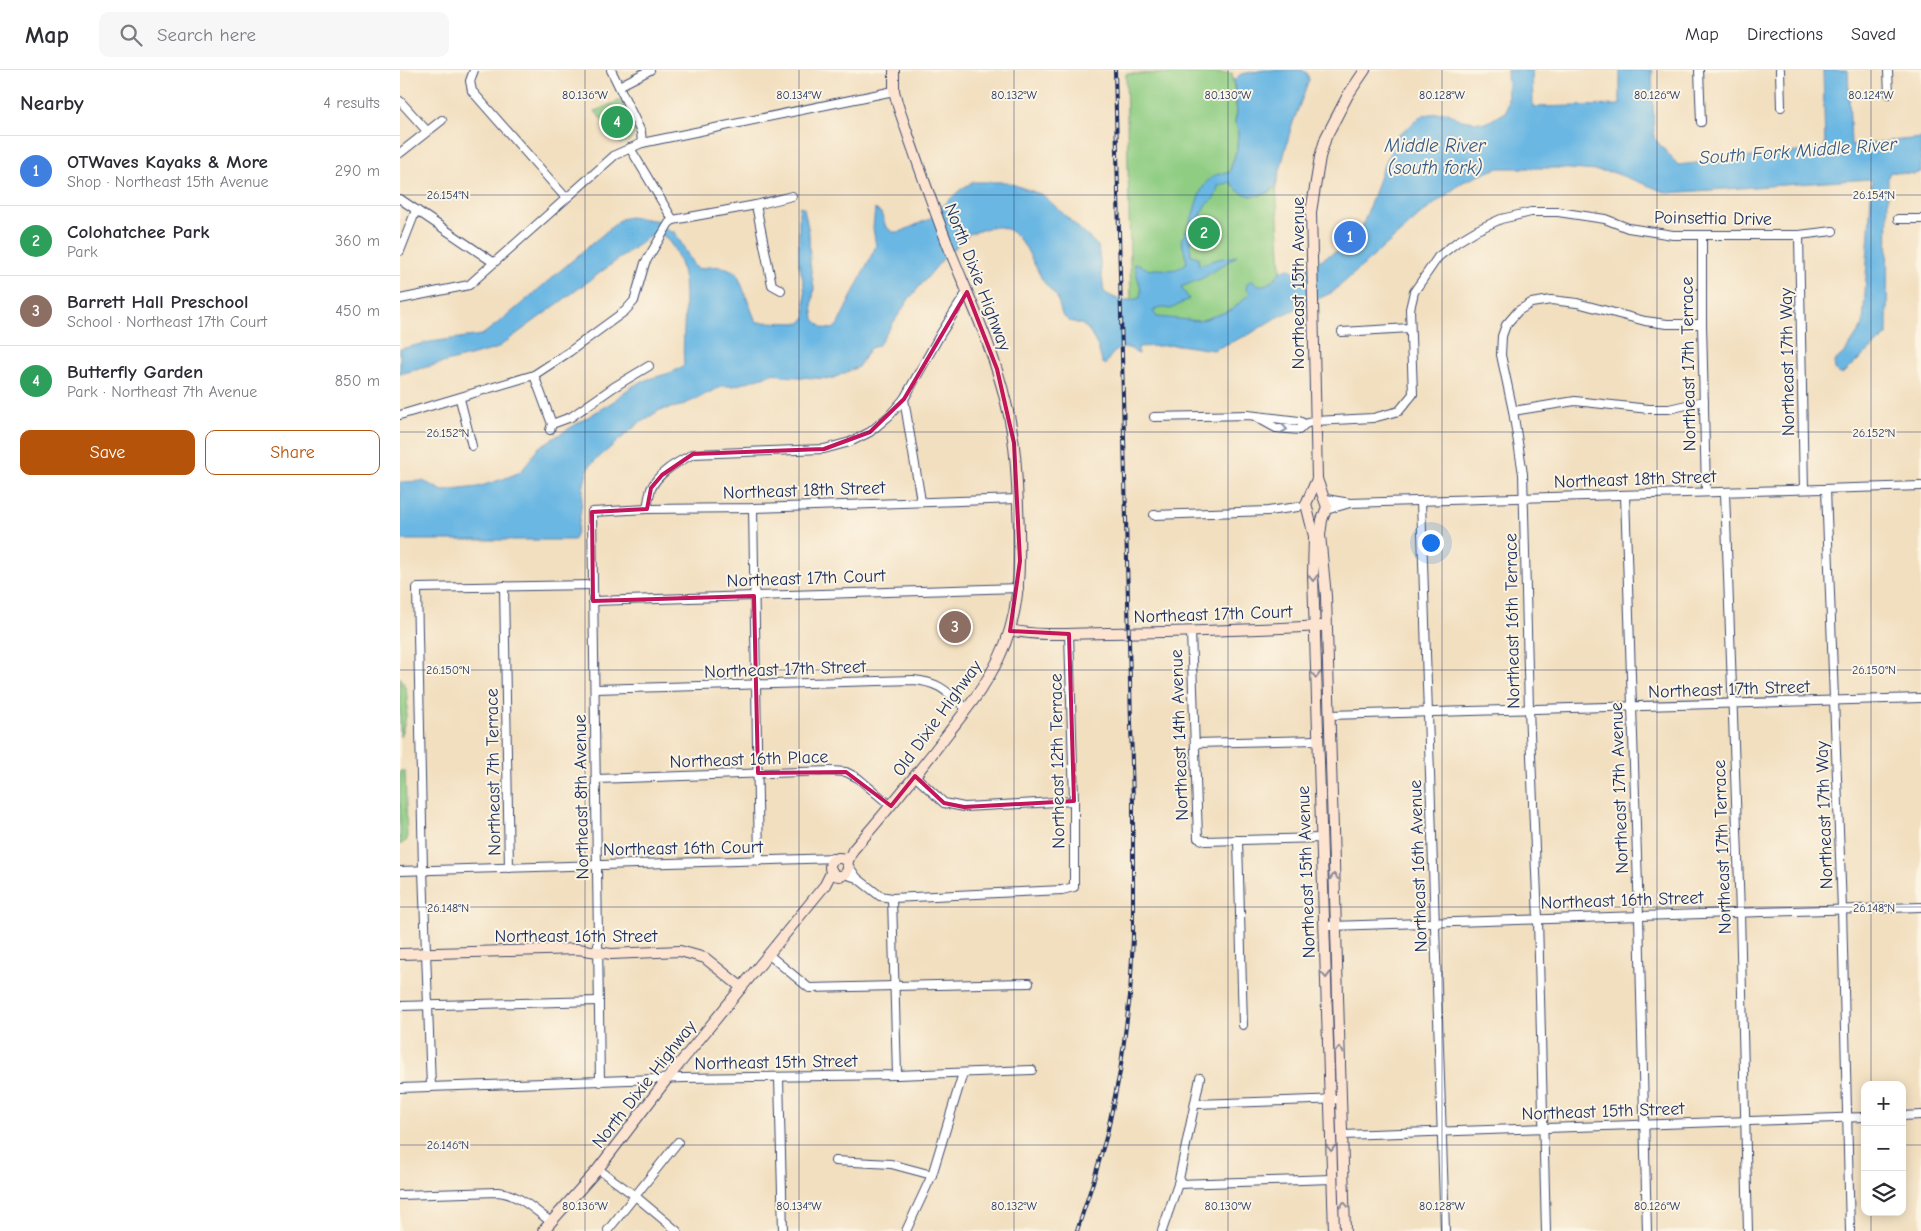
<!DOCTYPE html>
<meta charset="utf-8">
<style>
body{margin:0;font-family:"Comic Neue",sans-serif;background:#f7f7f7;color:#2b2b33}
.controls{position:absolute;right:15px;bottom:15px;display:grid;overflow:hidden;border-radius:10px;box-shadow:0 2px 12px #0003}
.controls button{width:45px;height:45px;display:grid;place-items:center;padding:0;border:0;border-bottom:1px solid #e1e1e2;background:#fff;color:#2b2b33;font:25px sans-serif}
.you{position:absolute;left:1030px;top:472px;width:18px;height:18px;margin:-12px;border:4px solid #fff;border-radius:50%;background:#1a73e8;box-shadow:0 0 0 8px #1a73e833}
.badge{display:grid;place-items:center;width:32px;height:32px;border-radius:50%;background:#b45309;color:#fff;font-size:16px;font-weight:700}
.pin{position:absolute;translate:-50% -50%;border:2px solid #fff;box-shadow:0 1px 5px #0006}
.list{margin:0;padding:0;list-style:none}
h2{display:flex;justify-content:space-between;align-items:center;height:65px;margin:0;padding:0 20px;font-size:21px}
h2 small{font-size:16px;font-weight:400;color:#7c7c81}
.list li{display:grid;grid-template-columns:32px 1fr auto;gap:15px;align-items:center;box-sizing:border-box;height:70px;padding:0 20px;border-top:1px solid #e1e1e2}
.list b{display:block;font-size:19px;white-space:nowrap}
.list p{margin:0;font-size:16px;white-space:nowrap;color:#7c7c81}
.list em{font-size:16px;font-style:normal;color:#7c7c81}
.actions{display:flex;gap:10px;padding:15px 20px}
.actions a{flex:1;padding:11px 0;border:1px solid #b45309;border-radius:10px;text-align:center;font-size:18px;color:#b45309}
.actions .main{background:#b45309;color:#fff}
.icon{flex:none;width:28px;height:28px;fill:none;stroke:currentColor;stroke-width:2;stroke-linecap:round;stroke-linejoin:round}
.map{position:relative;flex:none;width:1521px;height:1161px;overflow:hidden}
header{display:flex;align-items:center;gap:30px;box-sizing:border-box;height:70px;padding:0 25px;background:#fff;border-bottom:1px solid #e1e1e2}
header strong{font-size:24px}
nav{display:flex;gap:28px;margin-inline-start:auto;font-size:18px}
.search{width:350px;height:45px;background:#f7f7f7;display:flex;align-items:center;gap:12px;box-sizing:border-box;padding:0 18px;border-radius:10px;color:#7c7c81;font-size:19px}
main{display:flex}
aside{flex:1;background:#fff}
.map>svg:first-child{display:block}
.green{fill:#8fcd83;stroke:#557e70}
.water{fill:#6ab7e3;stroke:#4273a0}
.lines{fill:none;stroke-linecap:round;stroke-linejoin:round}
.street-casing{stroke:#3b496d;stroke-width:10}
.secondary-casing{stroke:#3b496d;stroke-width:12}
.street{stroke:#fff;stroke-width:8}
.secondary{stroke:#fde4d1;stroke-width:10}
.rail-casing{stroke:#1b2f5e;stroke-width:4}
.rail{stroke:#fcf5e5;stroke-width:2;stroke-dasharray:5.5;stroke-linecap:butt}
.oneway{stroke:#8d97ae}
.oneway2{stroke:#8c8a98}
.marked{fill:none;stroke:#c2185b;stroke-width:4;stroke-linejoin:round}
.ticks{fill:none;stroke:#1b2f5e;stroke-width:1;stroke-opacity:0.45}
.labels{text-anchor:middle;stroke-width:4;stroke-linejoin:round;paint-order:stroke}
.street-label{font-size:18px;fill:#1b2f5e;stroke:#fcf5e5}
.water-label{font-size:19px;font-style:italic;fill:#335886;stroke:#fcf5e5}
.ticks-label{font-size:12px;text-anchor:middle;fill:#1b2f5e;stroke:#fcf5e5;stroke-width:4;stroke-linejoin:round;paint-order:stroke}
</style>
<header>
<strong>Map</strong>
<div class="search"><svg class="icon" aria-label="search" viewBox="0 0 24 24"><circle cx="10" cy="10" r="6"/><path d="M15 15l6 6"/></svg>Search here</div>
<nav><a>Map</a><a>Directions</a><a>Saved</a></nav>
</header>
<main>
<aside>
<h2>Nearby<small>4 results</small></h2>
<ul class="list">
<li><span class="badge" style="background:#3f7fe0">1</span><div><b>OTWaves Kayaks &amp; More</b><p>Shop · Northeast 15th Avenue</p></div><em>290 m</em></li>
<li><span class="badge" style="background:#2e9e5b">2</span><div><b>Colohatchee Park</b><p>Park</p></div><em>360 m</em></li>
<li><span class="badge" style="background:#8d6e63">3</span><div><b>Barrett Hall Preschool</b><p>School · Northeast 17th Court</p></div><em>450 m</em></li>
<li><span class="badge" style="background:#2e9e5b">4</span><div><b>Butterfly Garden</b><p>Park · Northeast 7th Avenue</p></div><em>850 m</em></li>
</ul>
<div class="actions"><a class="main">Save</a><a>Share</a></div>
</aside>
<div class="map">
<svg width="1521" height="1161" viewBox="0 0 1521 1161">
<rect width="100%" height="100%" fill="#fcf5e5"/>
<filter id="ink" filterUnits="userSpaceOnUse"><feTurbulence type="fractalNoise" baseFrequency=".02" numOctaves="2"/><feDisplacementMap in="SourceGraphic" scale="10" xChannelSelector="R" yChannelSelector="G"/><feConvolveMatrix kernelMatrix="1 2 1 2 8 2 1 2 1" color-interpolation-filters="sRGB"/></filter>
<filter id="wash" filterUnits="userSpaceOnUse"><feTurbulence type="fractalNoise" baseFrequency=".0096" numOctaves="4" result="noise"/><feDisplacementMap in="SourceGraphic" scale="20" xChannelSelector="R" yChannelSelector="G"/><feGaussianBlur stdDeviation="1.12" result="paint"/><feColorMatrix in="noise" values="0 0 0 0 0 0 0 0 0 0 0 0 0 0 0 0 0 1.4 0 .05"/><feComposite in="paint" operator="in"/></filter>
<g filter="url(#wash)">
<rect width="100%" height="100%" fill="#f2dfc0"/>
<g class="green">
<path d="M832,3L837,43L835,52L838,60L837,79L829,103L850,126C861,125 870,125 876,116L881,200L876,208L827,246L798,259L752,254L731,234L726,4Z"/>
<polygon points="221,30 236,62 230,70 220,74 195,41"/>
<path d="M0,607C12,624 7,649 0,667Z"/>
<polygon points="0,701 5,701 7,770 0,775"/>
</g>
<path class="water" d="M864,0H902L907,3L909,10L891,58L876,116C865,130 839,129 831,112L818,116C817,125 814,131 805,135L790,175L791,185L798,187L799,195L818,189L837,186L803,208L781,217L789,229L771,239L759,237L753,241L757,247L799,251L832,240L850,223L846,219L847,214L851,210C863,222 874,211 881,200L890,198L896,204L940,179L963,155L982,100L998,65L1023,45L1046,42L1062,50L1086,53L1106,42L1108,29L1107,0H1132L1133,37L1220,35V0H1252L1254,68L1278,95L1425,79L1423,0H1448L1451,75L1521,68V102L1514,104L1490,102L1488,107L1487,265L1442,304L1438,303L1435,299L1434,292L1446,281L1463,255L1472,112L1469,109L1268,123L1212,102L1156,98H1098L1063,112L1020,145L933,222L872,250L850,264L813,280L779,275L738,277V284C735,283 733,280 731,279C718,274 710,286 705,295L702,292L698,277L688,259L681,254L669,251L662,245L657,227L643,211L626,178L617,166L609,160L601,157H591L569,164L542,190L509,229L478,276L470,278L458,297L431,309L383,306L375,303L334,316H323L281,336L260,340L238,354L190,395C179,418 184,446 174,470H0V412L23,411L43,421L78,417L103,409L118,403L124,398L139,377L214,331C222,323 233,315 243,311C258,305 272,305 284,295C280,253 299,189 257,161L96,279L0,304V279L30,272L82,265L107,246L221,149L230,147L261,151V155L271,162H275L294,196L300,199C314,195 324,195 337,203L356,252L401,253L406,247L404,214L399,194V142L400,136L404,138L409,163L410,194L414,218L412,236L414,249L423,258L433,259L438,254L476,176L473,158L475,139L481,143L486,157L493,162H500L529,149L561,119L573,112H606L643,125L698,176L704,222C716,230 726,232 740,228L741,220L734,194H739L749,200C765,196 773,206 787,192L781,169C799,149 793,101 829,103L837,79L838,60L835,52L837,43L834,10L841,4Z"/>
</g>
<g filter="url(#ink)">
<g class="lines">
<defs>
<g id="street">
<polyline points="74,0 70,11 72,21 166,128"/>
<polyline points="211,0 241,62 242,73"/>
<polyline points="1299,0 1301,52"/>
<polyline points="1380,0 1381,37"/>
<polyline points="1488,0 1489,24"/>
<polyline points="219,16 250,0"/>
<polyline points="0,31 27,61"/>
<polyline points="230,78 273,150"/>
<polyline points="0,83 42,50"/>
<polyline points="0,129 93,192"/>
<polyline points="356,135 372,215 381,220"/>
<polyline points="1498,149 1521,149"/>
<polyline points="273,150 356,135 392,126"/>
<polyline points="1302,165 1302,254 1306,422"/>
<polyline points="1399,165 1404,419"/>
<polyline points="0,181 16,140"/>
<polyline points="0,229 69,215 215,85 242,73 494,21"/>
<polyline points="942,262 1010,258"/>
<polyline points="134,305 152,354 150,360"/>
<polyline points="60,329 72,376"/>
<polyline points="504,329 521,431"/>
<polyline points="1113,341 1175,331 1249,339 1269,339 1304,331"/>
<polyline points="0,345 134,305 169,282 225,241 234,231 245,193 269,153 273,150"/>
<polyline points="754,347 848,345 899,351 905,354"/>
<polyline points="856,347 876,358 899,360 905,354 915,351 973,348 999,341 1013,324 1010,239 1014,222 1038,187 1057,172 1077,160 1101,149 1131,142 1158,142 1205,149 1228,158 1273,165 1399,165 1433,161"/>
<polyline points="152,354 171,347 214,317 249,296"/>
<polyline points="1426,419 1442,839 1450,1161"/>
<polyline points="1325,422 1340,843 1348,1161"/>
<polyline points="1225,425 1239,846 1247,1161"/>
<polyline points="926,429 950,433 926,440"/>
<polyline points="1021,431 1045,1161"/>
<polyline points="950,433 1521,416"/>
<polyline points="353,438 359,791"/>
<path d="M247,439C248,433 249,425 251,419C258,402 278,392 293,384L424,379L450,372L470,362L489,346L504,329L540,265L567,222"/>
<polyline points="754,445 868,441 898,437"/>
<polyline points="104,516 109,798"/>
<polyline points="193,531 619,518"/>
<polyline points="791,561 798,768 805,771 921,768"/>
<path d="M195,619L513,610C540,612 547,622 567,639"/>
<polyline points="929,645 1521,628"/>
<polyline points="795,673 918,670"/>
<polyline points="515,706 544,733 564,737 674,731"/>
<polyline points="196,709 431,701 446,702 458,708 491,736"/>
<polyline points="838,770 843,955"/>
<polyline points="448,795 457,808 480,826 492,828 662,820 674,817 674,731 669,564"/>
<polyline points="0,801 437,788"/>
<polyline points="444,804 457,808"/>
<polyline points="492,828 497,1005"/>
<polyline points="931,856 1521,837"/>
<polyline points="369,885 409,918 629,913"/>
<polyline points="0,936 199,931"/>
<polyline points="379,1008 383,1161"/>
<polyline points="200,1012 192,442 247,439 353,438 618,429"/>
<polyline points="31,1017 23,800 17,518 193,515"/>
<polyline points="0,1018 284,1008 497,1005 632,1000"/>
<polyline points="796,1034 941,1029"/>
<polyline points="1502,1046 1521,1045"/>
<polyline points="942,1065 1465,1047"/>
<polyline points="435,1091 491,1094 532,1105"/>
<polyline points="198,1099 234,1125 277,1161"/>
<polyline points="778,1114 932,1109"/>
<path d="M0,1125L98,1122C119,1124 133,1139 150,1151"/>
<polyline points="208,1160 278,1072"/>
<polyline points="506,1161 532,1105 563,1003"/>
<polyline points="762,1161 778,1114 800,1008"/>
<polyline points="1146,1161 1138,849 1129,639 1123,404 1113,341 1101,285 1102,266 1106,255 1118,241 1131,233 1151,230 1177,233 1245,251 1267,254 1302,254"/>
</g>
<g id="secondary">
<polyline points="917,409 906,434 914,466 913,504 934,1161"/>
<path d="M610,560C642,567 676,563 708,563C779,562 850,560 921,556"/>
<circle cx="439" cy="797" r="9"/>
<path d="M447,793L453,780C486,742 518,703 549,662C567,639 586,615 599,588C619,547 620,504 619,460C617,417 617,374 606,333C594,281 571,232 551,183C532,135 515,85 498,36L494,21V0"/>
<polyline points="0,884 178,879 211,884 280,881 305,888 341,917"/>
<polyline points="143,1161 198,1099 267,1009 425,815 432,801"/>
<polyline points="945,1161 926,526 920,465 922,450 927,437 917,409 911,142 920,87 926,67 948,25 965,0"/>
</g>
</defs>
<use href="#street" class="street-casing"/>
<use href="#secondary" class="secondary-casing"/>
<use href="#street" class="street"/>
<use href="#secondary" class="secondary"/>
<defs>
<polyline id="rail" points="677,1161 694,1109 707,1064 720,1002 730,926 733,867 733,734 715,0"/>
</defs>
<use href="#rail" class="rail-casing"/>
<use href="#rail" class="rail"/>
</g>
<defs><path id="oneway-chevron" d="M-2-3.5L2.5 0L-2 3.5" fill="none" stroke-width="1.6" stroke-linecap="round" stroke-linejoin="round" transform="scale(1.25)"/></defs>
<use class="oneway" href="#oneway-chevron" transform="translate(884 359) rotate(8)"/>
<g class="oneway2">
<use href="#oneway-chevron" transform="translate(913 508) rotate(88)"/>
<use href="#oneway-chevron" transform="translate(916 605) rotate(88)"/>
<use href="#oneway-chevron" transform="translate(934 807) rotate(-92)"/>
<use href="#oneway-chevron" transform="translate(926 905) rotate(88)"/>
<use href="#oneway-chevron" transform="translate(939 980) rotate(-92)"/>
<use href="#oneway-chevron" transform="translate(931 1078) rotate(88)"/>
<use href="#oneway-chevron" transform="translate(944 1135) rotate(-92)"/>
</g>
</g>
<path class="marked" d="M567,222L597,299L614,373L620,491L610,561L669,564L674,731L564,737L544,733L515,706L491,736L446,702L358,703L354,526L193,531L192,442L247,439L251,418L262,405L293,384L424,379L470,362L504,329Z"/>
<path class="ticks" d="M185,0V1161M399,0V1161M614,0V1161M828,0V1161M1042,0V1161M1257,0V1161M1471,0V1015M0,125H1521M0,362H1521M0,600H1521M0,837H1521M0,1075H1465M1502,1075H1521M1471,1142V1161"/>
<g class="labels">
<g class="street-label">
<text transform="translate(1313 148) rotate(1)" y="6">Poinsettia Drive</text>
<text transform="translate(578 207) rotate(69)" y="6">North Dixie Highway</text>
<text transform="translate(898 213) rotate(-90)" y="6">Northeast 15th Avenue</text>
<text transform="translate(1387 292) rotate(-91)" y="6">Northeast 17th Way</text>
<text transform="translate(1288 294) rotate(-91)" y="6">Northeast 17th Terrace</text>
<text transform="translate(1235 409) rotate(-2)" y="6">Northeast 18th Street</text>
<text transform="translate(404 420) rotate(-2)" y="6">Northeast 18th Street</text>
<text transform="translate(406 508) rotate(-2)" y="6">Northeast 17th Court</text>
<text transform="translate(813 544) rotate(-2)" y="6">Northeast 17th Court</text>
<text transform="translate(1112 551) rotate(-91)" y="6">Northeast 16th Terrace</text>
<text transform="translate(385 599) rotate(-2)" y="6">Northeast 17th Street</text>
<text transform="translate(1329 619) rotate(-2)" y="6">Northeast 17th Street</text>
<text transform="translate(537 648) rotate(-54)" y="6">Old Dixie Highway</text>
<text transform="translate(779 665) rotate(-92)" y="6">Northeast 14th Avenue</text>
<text transform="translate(349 689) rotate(-2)" y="6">Northeast 16th Place</text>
<text transform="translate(657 691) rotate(-91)" y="6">Northeast 12th Terrace</text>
<text transform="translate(93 702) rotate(-91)" y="6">Northeast 7th Terrace</text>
<text transform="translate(1219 718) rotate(-92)" y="6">Northeast 17th Avenue</text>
<text transform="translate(181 727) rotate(-91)" y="6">Northeast 8th Avenue</text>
<text transform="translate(1424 745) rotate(-92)" y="6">Northeast 17th Way</text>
<text transform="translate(1322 777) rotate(-92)" y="6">Northeast 17th Terrace</text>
<text transform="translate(283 778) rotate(-1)" y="6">Northeast 16th Court</text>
<text transform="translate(1018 796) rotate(-92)" y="6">Northeast 16th Avenue</text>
<text transform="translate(906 802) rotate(-92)" y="6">Northeast 15th Avenue</text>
<text transform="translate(1222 830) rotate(-2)" y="6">Northeast 16th Street</text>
<text x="176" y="872">Northeast 16th Street</text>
<text transform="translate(376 992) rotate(-1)" y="6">Northeast 15th Street</text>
<text transform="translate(244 1014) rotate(-52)" y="6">North Dixie Highway</text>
<text transform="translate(1203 1041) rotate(-2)" y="6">Northeast 15th Street</text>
</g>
<g class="water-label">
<text x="1035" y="82">Middle River<tspan x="1035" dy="22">(south fork)</tspan></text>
<text transform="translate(1398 80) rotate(-4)" y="7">South Fork Middle River</text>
</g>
</g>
<g class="ticks-label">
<text x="185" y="29">80.136°W</text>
<text x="399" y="29">80.134°W</text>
<text x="614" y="29">80.132°W</text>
<text x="828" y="29">80.130°W</text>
<text x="1042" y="29">80.128°W</text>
<text x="1257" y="29">80.126°W</text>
<text x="1471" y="29">80.124°W</text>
<text x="48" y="129">26.154°N</text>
<text x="1474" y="129">26.154°N</text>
<text x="48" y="367">26.152°N</text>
<text x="1474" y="367">26.152°N</text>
<text x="48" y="604">26.150°N</text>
<text x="1474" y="604">26.150°N</text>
<text x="48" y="842">26.148°N</text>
<text x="1474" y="842">26.148°N</text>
<text x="48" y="1079">26.146°N</text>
<text x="185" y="1140">80.136°W</text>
<text x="399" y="1140">80.134°W</text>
<text x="614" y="1140">80.132°W</text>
<text x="828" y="1140">80.130°W</text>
<text x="1042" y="1140">80.128°W</text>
<text x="1257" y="1140">80.126°W</text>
</g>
</svg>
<div class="controls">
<button>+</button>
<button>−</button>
<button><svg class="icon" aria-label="layers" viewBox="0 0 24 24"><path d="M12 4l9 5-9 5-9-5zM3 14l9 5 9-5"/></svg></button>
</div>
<div class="you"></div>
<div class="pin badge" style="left:950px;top:167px;background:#3f7fe0">1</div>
<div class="pin badge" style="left:804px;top:163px;background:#2e9e5b">2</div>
<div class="pin badge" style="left:555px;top:557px;background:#8d6e63">3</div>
<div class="pin badge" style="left:217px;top:52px;background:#2e9e5b">4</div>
</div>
</main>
